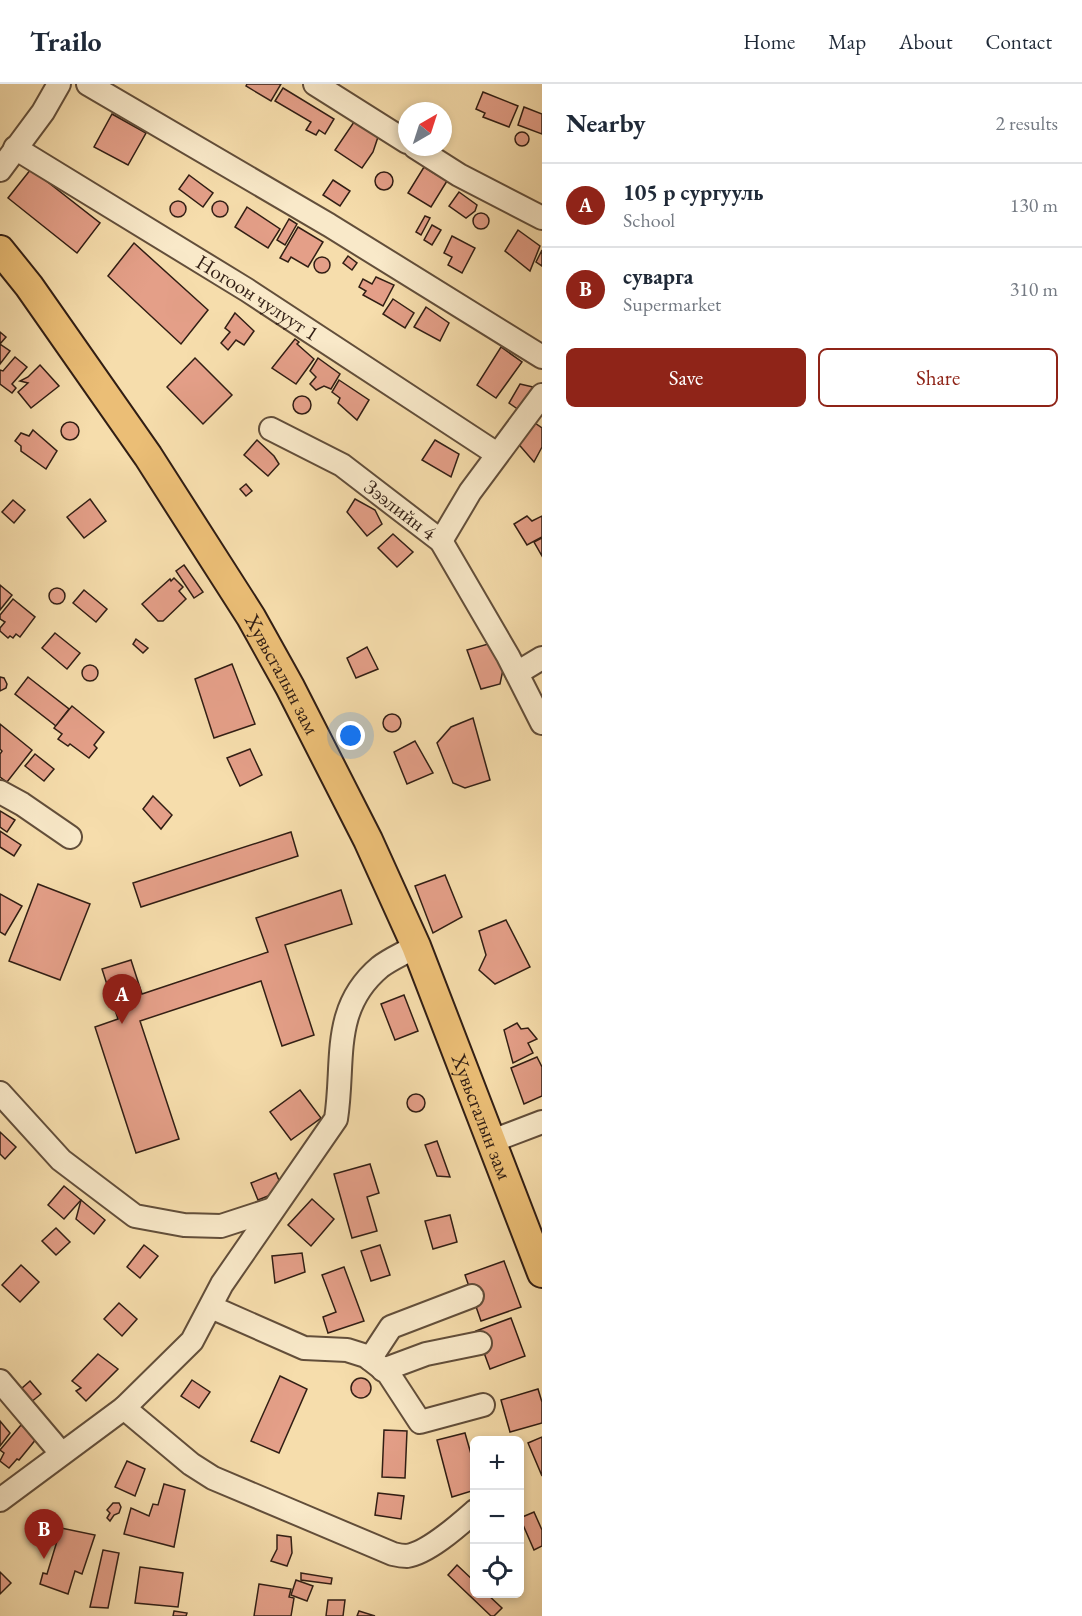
<!DOCTYPE html>
<meta charset="utf-8">
<style>
body{margin:0;font-family:"EB Garamond",serif;background:#f6f6f7;color:#1f2937}
.controls{position:absolute;right:18px;bottom:18px;display:grid;overflow:hidden;border-radius:9px;box-shadow:0 3px 9px #0003}
.controls button{width:54px;height:54px;display:grid;place-items:center;padding:0;border:0;border-bottom:2px solid #e0e1e3;background:#fff;color:#1f2937;font:30px sans-serif}
.compass{position:absolute;left:398px;top:18px;width:54px;height:54px;border-radius:50%;background:#fff;box-shadow:0 3px 9px #0003;rotate:39deg}
.you{position:absolute;left:351px;top:652px;width:21px;height:21px;margin:-15px;border:4px solid #fff;border-radius:50%;background:#1a73e8;box-shadow:0 0 0 9px #1a73e833}
.badge{display:grid;place-items:center;width:39px;height:39px;border-radius:50%;background:#8f2418;color:#fff;font-size:20px;font-weight:700}
.pin{position:absolute;translate:-50% -50px;filter:drop-shadow(0 2px 3px #0008)}
.pin::after{content:'';position:absolute;top:32px;width:21px;height:18px;background:inherit;clip-path:polygon(0 0,100% 0,50% 100%)}
.list{margin:0;padding:0;list-style:none}
h2{display:flex;justify-content:space-between;align-items:center;height:78px;margin:0;padding:0 24px;font-size:26px}
h2 small{font-size:20px;font-weight:400;color:#747a83}
.list li{display:grid;grid-template-columns:39px 1fr auto;gap:18px;align-items:center;box-sizing:border-box;height:84px;padding:0 24px;border-top:2px solid #e0e1e3}
.list b{display:block;font-size:22px;white-space:nowrap}
.list p{margin:0;font-size:20px;white-space:nowrap;color:#747a83}
.list em{font-size:20px;font-style:normal;color:#747a83}
.actions{display:flex;gap:12px;padding:18px 24px}
.actions a{flex:1;padding:14px 0;border:2px solid #8f2418;border-radius:9px;text-align:center;font-size:21px;color:#8f2418}
.actions .main{background:#8f2418;color:#fff}
.icon{flex:none;width:33px;height:33px;fill:none;stroke:currentColor;stroke-width:2;stroke-linecap:round;stroke-linejoin:round}
.map{position:relative;flex:none;width:542px;height:1532px;overflow:hidden}
header{display:flex;align-items:center;gap:36px;box-sizing:border-box;height:84px;padding:0 30px;background:#fff;border-bottom:2px solid #e0e1e3}
header strong{font-size:28px}
nav{display:flex;gap:33px;margin-inline-start:auto;font-size:21px}
main{display:flex}
aside{flex:1;background:#fff}
.map>svg:first-child{display:block}
.building{fill:#e49f88;stroke:#311e14;stroke-width:1.5}
.lines{fill:none;stroke-linecap:round;stroke-linejoin:round}
.minor-casing{stroke:#624e3a;stroke-width:26}
.major-casing{stroke:#311e14;stroke-width:32}
.minor{stroke:#f9e9c9;stroke-width:22}
.major{stroke:#ebbe76;stroke-width:28}
.labels{text-anchor:middle;stroke-width:4.5;stroke-linejoin:round;paint-order:stroke}
.street-label{font-size:21px;fill:#311e14;stroke:#f9e9c9}
</style>
<header>
<strong>Trailo</strong>
<nav><a>Home</a><a>Map</a><a>About</a><a>Contact</a></nav>
</header>
<main>
<div class="map">
<svg width="542" height="1532" viewBox="0 0 542 1532">
<rect width="100%" height="100%" fill="#f6ddac"/>
<filter id="stains"><feTurbulence type="fractalNoise" baseFrequency=".00333" numOctaves="4"/><feColorMatrix values="0 0 0 0 .2 0 0 0 0 .09 0 0 0 0 .02 0 0 0 .5 -.17"/></filter>
<radialGradient id="worn" r=".72"><stop offset=".6" stop-color="#630" stop-opacity="0"/><stop offset="1" stop-color="#630" stop-opacity=".3"/></radialGradient>
<g class="building">
<polygon points="247,0 281,0 271,17 246,2"/>
<polygon points="283,4 334,35 325,50 319,46 316,51 306,46 311,38 275,17"/>
<polygon points="483,8 518,22 509,43 483,33 485,29 476,25"/>
<polygon points="524,23 542,30 542,50 518,41"/>
<polygon points="112,30 146,49 128,81 94,63"/>
<polygon points="354,38 378,53 373,68 362,84 335,66"/>
<circle cx="522" cy="55" r="7"/>
<polygon points="424,83 447,97 431,123 408,109"/>
<polygon points="31,85 100,139 77,169 8,114"/>
<circle cx="384" cy="97" r="9"/>
<polygon points="189,91 213,109 203,123 179,105"/>
<polygon points="333,96 350,107 340,122 323,111"/>
<polygon points="459,108 477,121 475,127 466,134 449,122"/>
<circle cx="220" cy="125" r="8"/>
<circle cx="178" cy="125" r="8"/>
<polygon points="247,123 280,145 268,164 235,143"/>
<circle cx="481" cy="137" r="8"/>
<polygon points="425,132 430,134 421,151 416,148"/>
<polygon points="289,135 297,140 285,161 277,156"/>
<polygon points="432,141 441,146 432,161 424,156"/>
<polygon points="298,143 323,158 308,183 291,173 288,178 280,174"/>
<polygon points="518,146 540,162 530,187 505,167"/>
<polygon points="452,152 475,164 462,189 448,181 452,173 444,169"/>
<polygon points="134,159 208,226 181,260 108,192"/>
<polygon points="542,166 542,182 536,178"/>
<polygon points="348,172 357,179 352,186 343,179"/>
<circle cx="322" cy="181" r="8"/>
<polygon points="376,193 394,201 383,222 363,211 366,207 359,203 363,195 372,200"/>
<polygon points="393,215 414,229 405,244 383,230"/>
<polygon points="426,223 449,239 440,257 414,243"/>
<polygon points="235,229 254,247 244,261 236,256 228,266 221,259 230,248 225,244"/>
<polygon points="0,248 6,253 0,260 10,267 0,280"/>
<polygon points="295,255 299,258 297,260 314,275 296,300 272,284"/>
<polygon points="501,263 522,278 496,314 477,301"/>
<polygon points="15,273 27,283 12,300 16,304 12,309 0,300 0,286 3,287"/>
<polygon points="195,274 232,311 203,340 167,303"/>
<polygon points="318,274 340,290 331,305 324,302 316,306 310,300 316,293 310,287"/>
<polygon points="40,281 59,302 31,324 18,308 28,299 20,297 28,293"/>
<polygon points="339,296 369,316 357,336 338,319 340,314 332,308"/>
<polygon points="520,300 533,303 519,326 509,319"/>
<circle cx="302" cy="321" r="9"/>
<polygon points="532,337 542,344 542,363 534,378 515,356"/>
<circle cx="70" cy="347" r="9"/>
<polygon points="33,346 57,367 46,385 21,367 21,362 15,357 21,349 29,352"/>
<polygon points="257,356 274,372 279,380 268,392 244,371"/>
<polygon points="435,356 459,370 451,393 422,376"/>
<polygon points="246,400 252,407 246,412 240,405"/>
<polygon points="90,415 106,437 84,454 67,433"/>
<polygon points="355,415 375,426 382,440 367,452 347,428"/>
<polygon points="13,416 25,426 14,439 2,428"/>
<polygon points="527,432 532,437 542,432 542,453 527,461 514,440"/>
<polygon points="393,450 413,468 397,483 378,464"/>
<polygon points="542,454 542,472 534,458"/>
<polygon points="184,481 203,508 194,514 176,487"/>
<polygon points="174,494 183,503 179,507 186,515 163,537 158,537 142,520 170,495 171,497"/>
<polygon points="0,501 12,511 0,526"/>
<circle cx="57" cy="512" r="8"/>
<polygon points="84,506 107,525 96,538 73,519"/>
<polygon points="13,515 35,533 20,553 16,550 13,554 10,552 8,554 0,547 0,544 5,538 0,535 0,531"/>
<polygon points="55,549 80,569 67,585 42,564"/>
<polygon points="136,555 148,564 143,569 133,560"/>
<polygon points="488,560 505,576 500,600 481,605 467,566"/>
<polygon points="367,563 378,585 356,594 347,574"/>
<polygon points="232,580 255,640 214,654 195,595"/>
<circle cx="90" cy="589" r="8"/>
<polygon points="0,593 4,594 7,600 6,604 0,607"/>
<polygon points="28,593 69,625 56,642 15,610"/>
<polygon points="72,622 104,648 94,661 97,664 89,674 70,660 68,662 58,655 62,650 54,644"/>
<circle cx="392" cy="639" r="9"/>
<polygon points="473,634 490,696 465,704 453,699 437,659 451,643"/>
<polygon points="0,640 32,666 7,698 0,693 0,670 2,667 0,665"/>
<polygon points="415,657 433,689 407,700 394,668"/>
<polygon points="250,665 262,691 240,702 227,674"/>
<polygon points="35,670 54,685 44,697 25,682"/>
<polygon points="153,712 172,731 161,745 143,725"/>
<polygon points="0,727 15,736 7,748 0,743"/>
<polygon points="0,747 21,761 14,772 0,763"/>
<polygon points="291,748 298,772 141,823 133,799"/>
<polygon points="445,791 462,833 433,849 415,802"/>
<polygon points="38,800 90,820 60,896 9,877"/>
<polygon points="341,806 352,840 285,861 314,951 282,962 261,897 140,937 179,1055 136,1069 95,943 118,935 102,885 131,876 142,910 268,868 256,834"/>
<polygon points="0,810 22,822 5,851 0,848"/>
<polygon points="506,836 530,883 495,900 479,886 486,871 479,847"/>
<polygon points="404,911 418,947 395,956 381,920"/>
<polygon points="517,939 521,945 528,944 537,955 528,959 533,969 513,979 504,946"/>
<polygon points="537,973 542,983 542,1012 524,1020 511,984"/>
<polygon points="300,1006 321,1034 291,1056 270,1028"/>
<circle cx="416" cy="1019" r="9"/>
<polygon points="0,1048 16,1063 5,1075 0,1070"/>
<polygon points="437,1057 450,1093 437,1092 425,1061"/>
<polygon points="370,1080 379,1109 367,1113 377,1147 352,1154 334,1090"/>
<polygon points="276,1089 283,1106 258,1116 251,1099"/>
<polygon points="64,1102 81,1116 64,1135 48,1121"/>
<polygon points="312,1115 334,1135 311,1162 288,1141"/>
<polygon points="81,1116 105,1136 94,1150 76,1135"/>
<polygon points="450,1131 457,1158 433,1165 425,1137"/>
<polygon points="56,1144 70,1158 56,1171 42,1157"/>
<polygon points="144,1161 158,1172 140,1194 127,1183"/>
<polygon points="380,1161 390,1191 371,1197 361,1167"/>
<polygon points="302,1169 305,1188 275,1199 272,1172"/>
<polygon points="504,1177 521,1223 481,1237 465,1191"/>
<polygon points="21,1181 39,1198 20,1218 2,1201"/>
<polygon points="344,1183 364,1237 328,1249 323,1233 336,1228 322,1191"/>
<polygon points="119,1219 137,1235 122,1252 104,1235"/>
<polygon points="511,1234 525,1272 490,1285 476,1247"/>
<polygon points="98,1270 118,1285 86,1317 76,1307 81,1304 72,1297"/>
<polygon points="280,1292 307,1305 279,1369 251,1357"/>
<circle cx="361" cy="1304" r="10"/>
<polygon points="192,1296 210,1308 199,1324 181,1312"/>
<polygon points="30,1297 41,1310 30,1319 21,1305"/>
<polygon points="538,1305 542,1318 542,1339 510,1348 501,1316"/>
<polygon points="0,1337 10,1349 0,1362"/>
<polygon points="21,1341 37,1354 19,1376 17,1375 9,1384 0,1377 4,1369 0,1366"/>
<polygon points="384,1346 407,1347 405,1394 382,1393"/>
<polygon points="465,1349 475,1384 475,1406 452,1413 437,1356"/>
<polygon points="542,1353 542,1392 528,1359"/>
<polygon points="127,1377 145,1385 135,1412 115,1403"/>
<polygon points="164,1400 185,1406 174,1463 124,1450 131,1424 149,1432 153,1420 158,1421"/>
<polygon points="378,1409 404,1412 401,1435 375,1431"/>
<polygon points="113,1419 119,1419 121,1423 119,1429 114,1431 110,1437 107,1434 110,1429 107,1426"/>
<polygon points="534,1428 542,1446 542,1462 534,1466 520,1434"/>
<polygon points="61,1444 95,1451 82,1490 75,1487 68,1510 40,1500 43,1489 47,1490"/>
<polygon points="277,1451 291,1453 292,1469 287,1482 271,1477 277,1465"/>
<polygon points="103,1466 119,1469 108,1524 90,1523"/>
<polygon points="457,1481 475,1498 475,1510 487,1510 502,1524 494,1532 491,1532 448,1491"/>
<polygon points="140,1483 183,1489 178,1523 135,1519"/>
<polygon points="0,1488 11,1499 0,1510"/>
<polygon points="301,1489 332,1494 331,1500 301,1496"/>
<polygon points="296,1496 313,1502 307,1517 291,1511"/>
<polygon points="259,1500 291,1505 289,1513 294,1514 291,1532 254,1532"/>
<polygon points="328,1516 345,1516 343,1532 326,1532"/>
<polygon points="174,1527 187,1529 186,1532 173,1532"/>
<polygon points="359,1527 375,1532 357,1532"/>
</g>
<g class="lines">
<defs>
<g id="minor">
<polyline points="88,0 329,141 542,273"/>
<polyline points="315,0 407,58"/>
<polyline points="415,63 459,91 542,134"/>
<path id="s1" d="M15,64L247,206L497,370"/>
<polyline points="0,86 43,28 59,0"/>
<path id="s2" d="M271,345L342,381L441,457L508,572L542,639"/>
<polyline points="441,457 470,408 542,311"/>
<polyline points="517,589 542,574"/>
<polyline points="0,708 22,720 70,753"/>
<polyline points="0,1009 61,1076 135,1132 184,1141 221,1142 273,1125"/>
<polyline points="492,1057 542,1038"/>
<polyline points="211,1223 304,1264 347,1266 366,1272 388,1289 420,1338 483,1321"/>
<polyline points="370,1275 391,1243 472,1212"/>
<polyline points="383,1286 426,1270 480,1259"/>
<polyline points="0,1297 61,1369"/>
<path d="M124,1324L191,1380L213,1394L393,1470C397,1471 403,1472 407,1472C428,1469 459,1441 475,1427"/>
<path d="M0,1416L124,1324L192,1257L222,1200L336,1035C345,978 330,925 380,883C390,875 405,869 416,862"/>
</g>
<g id="major">
<path id="s3" d="M0,166L29,202L148,372L251,533L290,603L368,756L416,862L542,1189"/>
</g>
</defs>
<use href="#minor" class="minor-casing"/>
<use href="#major" class="major-casing"/>
<use href="#minor" class="minor"/>
<use href="#major" class="major"/>
</g>
<g class="labels">
<g class="street-label">
<text dy="7" stroke="none"><textPath href="#s1" startOffset="285">Ногоон чулуут 1</textPath></text>
<text dy="7" stroke="none"><textPath href="#s2" startOffset="153">Зээлийн 4</textPath></text>
<text dy="7" stroke="none"><textPath href="#s3" startOffset="510">Хувьсгалын зам</textPath></text>
<text dy="7" stroke="none"><textPath href="#s3" startOffset="996">Хувьсгалын зам</textPath></text>
</g>
</g>
<rect width="100%" height="100%" filter="url(#stains)"/>
<rect width="100%" height="100%" fill="url(#worn)"/>
</svg>
<div class="controls">
<button>+</button>
<button>−</button>
<button><svg class="icon" aria-label="locate" viewBox="0 0 24 24"><circle cx="12" cy="12" r="6"/><path d="M12 2v4M12 18v4M2 12h4M18 12h4"/></svg></button>
</div>
<svg class="compass" viewBox="-18 -18 36 36"><path d="M0-13l5 13h-10z" fill="#e53935"/><path d="M0 13l5-13h-10z" fill="#747a83"/></svg>
<div class="you"></div>
<div class="pin badge" style="left:122px;top:940px">A</div>
<div class="pin badge" style="left:44px;top:1475px">B</div>
</div>
<aside>
<h2>Nearby<small>2 results</small></h2>
<ul class="list">
<li><span class="badge">A</span><div><b>105 р сургууль</b><p>School</p></div><em>130 m</em></li>
<li><span class="badge">B</span><div><b>суварга</b><p>Supermarket</p></div><em>310 m</em></li>
</ul>
<div class="actions"><a class="main">Save</a><a>Share</a></div>
</aside>
</main>
